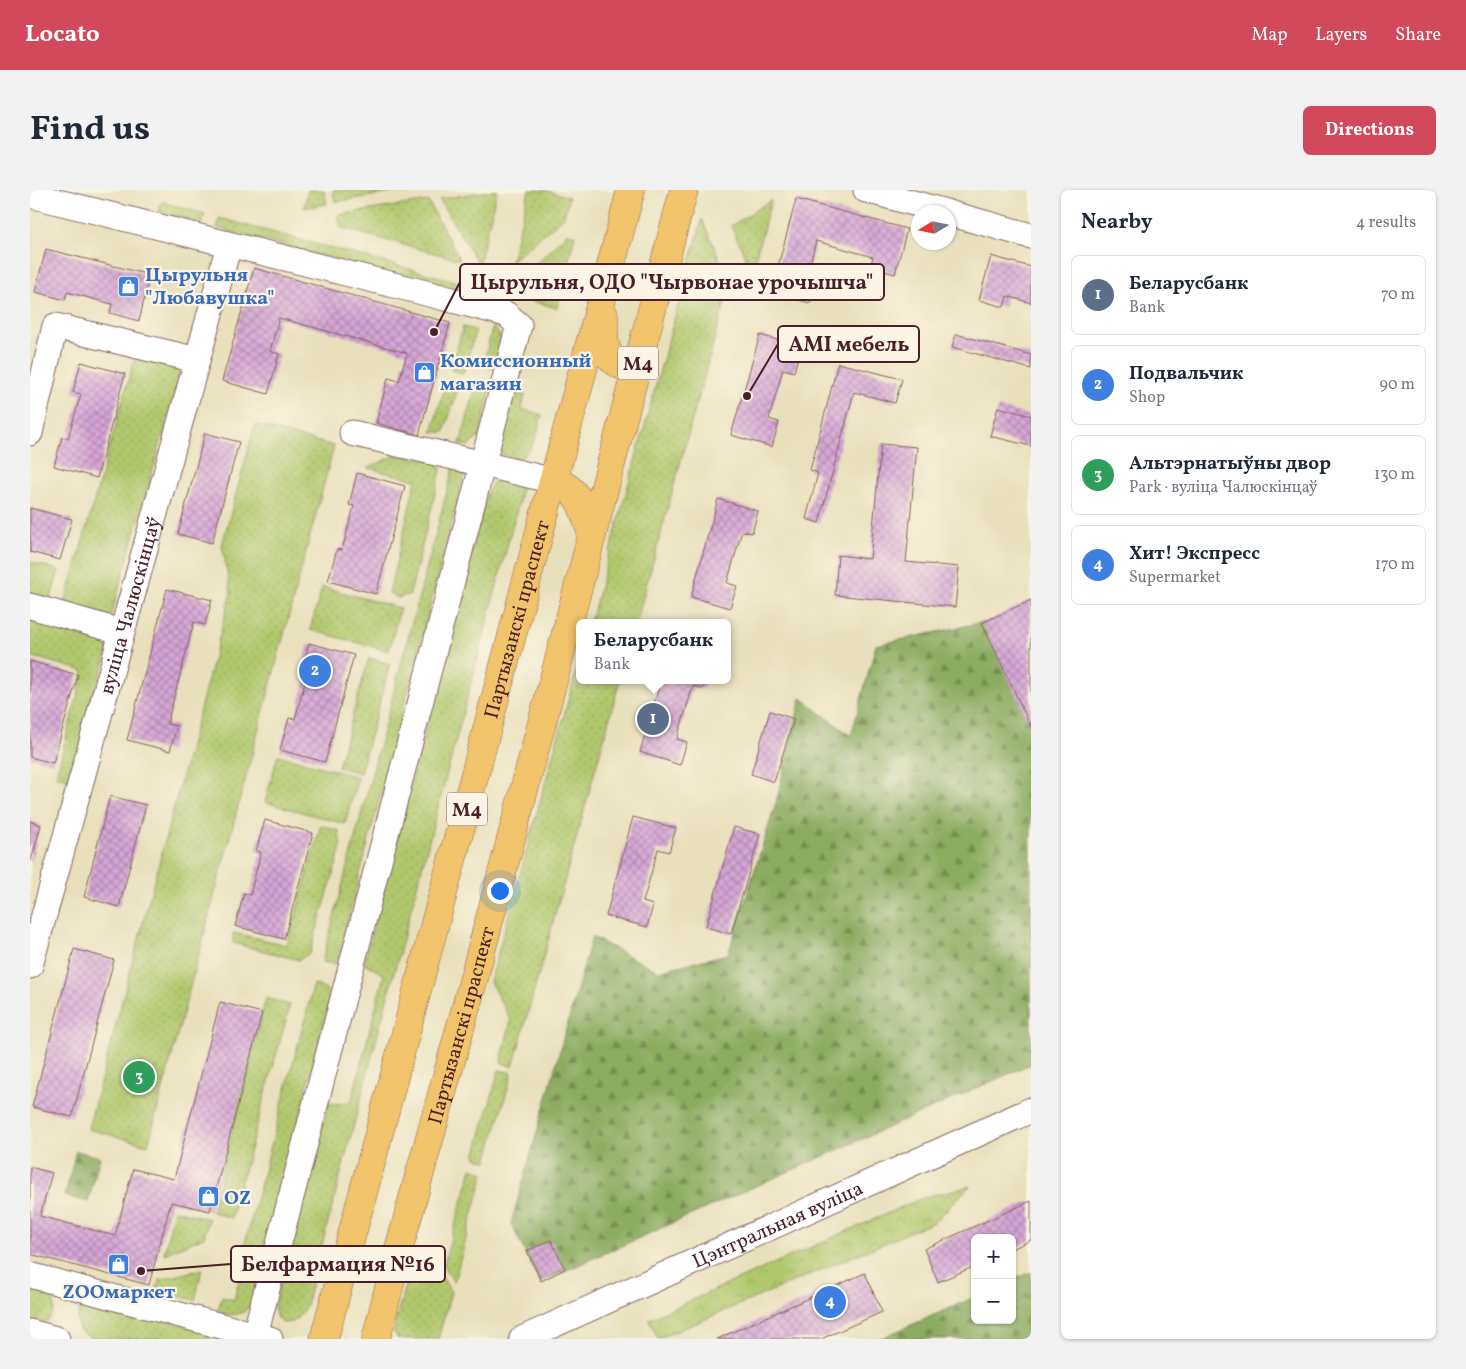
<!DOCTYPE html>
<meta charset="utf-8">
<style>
body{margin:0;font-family:Vollkorn,serif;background:#f2f2f3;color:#1f2937}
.controls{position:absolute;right:15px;bottom:15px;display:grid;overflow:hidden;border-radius:8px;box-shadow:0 1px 4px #0004}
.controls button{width:45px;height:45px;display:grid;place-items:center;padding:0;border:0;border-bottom:1px solid #e0e1e3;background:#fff;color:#1f2937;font:25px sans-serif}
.compass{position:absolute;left:881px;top:15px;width:45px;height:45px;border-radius:50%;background:#fff;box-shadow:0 1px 4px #0004;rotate:260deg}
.you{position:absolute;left:469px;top:700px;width:18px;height:18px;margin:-12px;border:4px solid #fff;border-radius:50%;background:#1a73e8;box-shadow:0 0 0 8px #1a73e833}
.badge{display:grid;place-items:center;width:32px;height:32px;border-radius:50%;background:#d1495b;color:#fff;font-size:16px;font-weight:700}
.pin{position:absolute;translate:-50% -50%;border:2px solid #fff;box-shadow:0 1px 5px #0006}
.popup{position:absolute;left:546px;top:429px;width:155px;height:65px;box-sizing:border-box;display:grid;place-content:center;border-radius:8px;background:#fff;filter:drop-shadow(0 1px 4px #0005);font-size:16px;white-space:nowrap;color:#747a83}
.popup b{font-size:19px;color:#1f2937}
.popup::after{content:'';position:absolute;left:50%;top:100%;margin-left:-10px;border:10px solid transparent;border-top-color:#fff}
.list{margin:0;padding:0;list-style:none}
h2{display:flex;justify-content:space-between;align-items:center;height:65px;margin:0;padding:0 20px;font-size:21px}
h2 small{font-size:16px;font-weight:400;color:#747a83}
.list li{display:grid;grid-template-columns:32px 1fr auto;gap:15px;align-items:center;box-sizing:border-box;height:80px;margin:0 10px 10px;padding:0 10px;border:1px solid #e0e1e3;border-radius:8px}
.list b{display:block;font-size:19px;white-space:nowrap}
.list p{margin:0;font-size:16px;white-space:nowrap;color:#747a83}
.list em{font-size:16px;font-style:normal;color:#747a83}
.map{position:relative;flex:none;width:1001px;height:1149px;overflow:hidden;border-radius:8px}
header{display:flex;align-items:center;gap:30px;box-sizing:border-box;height:70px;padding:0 25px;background:#d1495b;color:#fff}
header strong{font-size:24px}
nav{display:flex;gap:28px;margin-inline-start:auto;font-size:18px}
.intro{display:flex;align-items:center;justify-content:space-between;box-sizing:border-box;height:120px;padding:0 30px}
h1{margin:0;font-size:35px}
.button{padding:12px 22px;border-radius:8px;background:#d1495b;color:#fff;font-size:18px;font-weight:700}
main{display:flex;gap:30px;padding:0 30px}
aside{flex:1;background:#fff;border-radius:8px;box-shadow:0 1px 4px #0004}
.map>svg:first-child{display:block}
.grass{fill:url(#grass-dots);stroke:#7e744c}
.forest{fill:url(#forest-firs);stroke:#6b6646}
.park{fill:url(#park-crowns);stroke:#7e744c}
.building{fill:url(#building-cross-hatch)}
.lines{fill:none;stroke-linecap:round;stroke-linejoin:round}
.street-casing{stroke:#81635d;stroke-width:27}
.primary-casing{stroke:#81635d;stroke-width:29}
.street{stroke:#fff;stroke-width:25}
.primary{stroke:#f1c36a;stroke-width:28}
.labels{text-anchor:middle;stroke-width:4.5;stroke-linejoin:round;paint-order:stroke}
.shield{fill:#fcf5e5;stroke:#7f5f63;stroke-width:1}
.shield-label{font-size:19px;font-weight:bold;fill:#4a1f2b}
.shop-label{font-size:20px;font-weight:bold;fill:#366cbe;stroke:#fcf5e5;text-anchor:start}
.street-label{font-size:20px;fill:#4a1f2b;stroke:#fcf5e5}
.leader{fill:none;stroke:#4a1f2b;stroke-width:2}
.callout-dot{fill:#4a1f2b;stroke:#fcf5e5;stroke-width:2}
.callout{fill:#fcf5e5;stroke:#4a1f2b;stroke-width:2}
.callout-label{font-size:21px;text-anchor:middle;font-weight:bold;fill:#4a1f2b}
</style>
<header>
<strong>Locato</strong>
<nav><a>Map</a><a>Layers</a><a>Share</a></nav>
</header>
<div class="intro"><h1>Find us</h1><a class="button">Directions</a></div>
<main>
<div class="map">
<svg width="1001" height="1149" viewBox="0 0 1001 1149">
<defs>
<pattern id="grass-dots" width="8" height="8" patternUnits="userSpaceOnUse" patternTransform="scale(1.25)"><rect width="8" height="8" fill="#b1c86d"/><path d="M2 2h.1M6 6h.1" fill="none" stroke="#9aab5f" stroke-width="1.8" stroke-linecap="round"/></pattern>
<pattern id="forest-firs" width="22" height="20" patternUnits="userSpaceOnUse" patternTransform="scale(1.25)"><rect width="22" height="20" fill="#8cac60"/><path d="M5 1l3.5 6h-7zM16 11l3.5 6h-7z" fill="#748b4f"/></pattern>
<pattern id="park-crowns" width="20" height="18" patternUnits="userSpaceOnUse" patternTransform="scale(1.25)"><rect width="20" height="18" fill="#b1c86d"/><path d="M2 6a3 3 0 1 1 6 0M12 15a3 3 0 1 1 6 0" fill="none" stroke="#9aab5f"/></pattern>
<pattern id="building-cross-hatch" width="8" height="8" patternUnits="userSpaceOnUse" patternTransform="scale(1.25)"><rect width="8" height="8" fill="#d5a6d6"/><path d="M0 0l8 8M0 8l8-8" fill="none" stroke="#af87ae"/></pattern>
</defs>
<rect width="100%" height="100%" fill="#fcf5e5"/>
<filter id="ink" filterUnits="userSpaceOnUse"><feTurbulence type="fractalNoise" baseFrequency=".02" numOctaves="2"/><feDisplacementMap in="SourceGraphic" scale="10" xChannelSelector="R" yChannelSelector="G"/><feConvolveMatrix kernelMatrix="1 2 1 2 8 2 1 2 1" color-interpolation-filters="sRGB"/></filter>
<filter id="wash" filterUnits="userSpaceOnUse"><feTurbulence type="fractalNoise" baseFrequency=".0096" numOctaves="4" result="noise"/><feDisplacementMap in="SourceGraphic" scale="20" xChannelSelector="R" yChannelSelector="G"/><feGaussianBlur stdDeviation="1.12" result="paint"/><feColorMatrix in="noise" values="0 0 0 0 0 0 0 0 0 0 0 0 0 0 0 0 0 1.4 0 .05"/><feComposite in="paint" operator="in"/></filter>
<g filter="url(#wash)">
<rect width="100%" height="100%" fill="#e8e0bb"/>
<g class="grass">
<polygon points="278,0 294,0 297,14 274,18"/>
<polygon points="303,0 378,0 305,12"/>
<polygon points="467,0 449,75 409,9"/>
<polygon points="499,0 514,0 539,7 534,27 481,71"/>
<polygon points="741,10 722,81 701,36"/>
<polygon points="398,11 430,70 311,38 308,25"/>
<polygon points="132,12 175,24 172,34 129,22"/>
<polygon points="189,28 458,100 455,109 187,38"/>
<polygon points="672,29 700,93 606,433 560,433"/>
<polygon points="537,43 545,45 527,118 475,104"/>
<polygon points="463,135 473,151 466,179 453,176"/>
<polygon points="433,137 446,140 433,183 421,180"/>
<polygon points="105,167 151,181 81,427 35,414"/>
<polygon points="447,193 461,198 449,247 438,256 430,254"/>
<polygon points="414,199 427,202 414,242 402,242"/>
<path d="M484,202L495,205L492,219L512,225C507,243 505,261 487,270L471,263L469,249Z"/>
<polygon points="225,235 304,256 118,955 58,939 201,403 192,355"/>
<polygon points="366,265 407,271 411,280 380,404 368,408 359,403 386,290 338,278"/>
<polygon points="424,275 435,282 308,768 304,774 292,772"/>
<polygon points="466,288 481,289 491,297 490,308 275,1119 263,1132 253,1133 247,1128 244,1117 298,914 321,913 354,785 334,773 457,303"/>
<polygon points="0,372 29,380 20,411 0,405"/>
<polygon points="292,397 370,418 359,461 280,440"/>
<polygon points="0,426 81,448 43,591 26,586 54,481 0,466"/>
<polygon points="339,468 360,474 330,583 308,577"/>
<polygon points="549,471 549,490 590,490 483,877 471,872 481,830 460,792"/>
<polygon points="248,565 328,587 315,634 235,612"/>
<polygon points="291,635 309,641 311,658 280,763 269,770 203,753 203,743 257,755"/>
<path d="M284,794L297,800L299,811L224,1106C216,1127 208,1126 187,1123L192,1107L204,1110L215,1066L212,1064Z"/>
<polygon points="236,808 260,815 201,1028 182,1022"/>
<polygon points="469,880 482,883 457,971 445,967"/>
<polygon points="442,978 454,983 424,1092 413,1076"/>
<polygon points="144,1020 179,1029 174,1047 134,1064"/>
<polygon points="172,1079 165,1110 126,1101 129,1090"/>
<polygon points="409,1082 421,1102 408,1149 368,1149 363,1141 376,1091"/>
<polygon points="0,1098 17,1102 24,1108 24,1120 19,1130 10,1133 0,1130"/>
<path d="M65,1112L206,1149H68L58,1146L49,1140C47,1129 46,1123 53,1114Z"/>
</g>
<g class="forest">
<polygon points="954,432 1001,536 1001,549 997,551 1001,561 1001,874 510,1092 481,1034 562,747 628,781 698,764 746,613 771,508 821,546 846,455"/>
<polygon points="46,961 70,967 58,1012 35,1006"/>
<polygon points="1001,1082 1001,1149 849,1149 945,1107 945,1130 982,1130 982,1090"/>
</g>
<polygon class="park" points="940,996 904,1032 628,1149 619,1129 892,1008"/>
<g id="blocks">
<g class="building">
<polygon points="766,9 877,39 865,84 840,77 843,67 786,51 776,89 786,91 780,113 741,103"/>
<polygon points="16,59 120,85 109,131 80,123 82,114 37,102 35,110 5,102"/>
<polygon points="961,66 1001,77 1001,113 977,106 974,117 949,110"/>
<polygon points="224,78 420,133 389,245 346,233 358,188 369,191 377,163 249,128 240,161 249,164 238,204 192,191"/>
<polygon points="926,144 1001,165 1001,179 922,157"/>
<polygon points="730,145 771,157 764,182 753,179 739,229 749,232 742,257 701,245"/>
<polygon points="51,172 95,184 67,288 24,276 32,247 38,248 51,204 43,202"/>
<polygon points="808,173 872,189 865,213 824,202 789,333 776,329 788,283 780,280"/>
<polygon points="968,217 1001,226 1001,256 960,246"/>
<polygon points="175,243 209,252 182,353 148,344"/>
<polygon points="851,254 887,257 876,372 929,377 925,417 805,405 808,365 840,369"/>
<polygon points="327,283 375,296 346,404 298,391 307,359 312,360 324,316 319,315"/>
<polygon points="688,309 728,321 722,343 712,341 697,393 707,396 700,418 661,407"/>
<polygon points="0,318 42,329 30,370 0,362"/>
<polygon points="137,399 182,410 175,435 164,432 137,534 147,536 140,561 97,550"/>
<polygon points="1001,410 1001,537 952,433"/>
<polygon points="279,453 324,465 295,572 250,560 259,528 265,529 277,485 271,484"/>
<polygon points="0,471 48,485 23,573 0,567"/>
<polygon points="631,490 675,490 673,499 663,496 647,549 657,552 650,575 610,562"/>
<polygon points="740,521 764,529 744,592 721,584"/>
<polygon points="80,606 116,615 89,717 54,707"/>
<polygon points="603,627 646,638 639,662 628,659 613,712 623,715 617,737 576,726"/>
<polygon points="235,630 283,643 254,749 205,736 214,703 220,705 231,662 226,661"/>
<polygon points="0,631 11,635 1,671 0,671"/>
<polygon points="704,637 730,644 701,744 676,737"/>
<polygon points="44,759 84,770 42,927 2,917"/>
<polygon points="190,812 232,823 180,1021 141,1012 119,1095 0,1064 0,977 22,983 10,1026 85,1046 103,979 144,989"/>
<polygon points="1001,1011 1001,1050 982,1059 982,1048 945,1048 945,1076 908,1092 894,1059"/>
<polygon points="521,1050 535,1079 511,1091 497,1061"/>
<polygon points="835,1083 852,1122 791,1149 687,1149"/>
</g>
</g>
</g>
<g filter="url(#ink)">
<use href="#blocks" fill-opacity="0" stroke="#81635d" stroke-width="1"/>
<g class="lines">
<defs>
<g id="street">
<polyline points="836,0 916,22"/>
<polyline points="0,5 388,101 476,124 489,135 225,1145"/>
<polyline points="918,23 1001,46"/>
<polyline points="0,243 25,136 167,170"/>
<polyline points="322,243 524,291"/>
<polyline points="0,416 92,442"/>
<path id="s1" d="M0,776L199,55"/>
<polyline points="0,1085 240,1149"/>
<polyline points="0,1142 27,1149"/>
<path id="s2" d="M492,1149L1001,920"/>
</g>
<g id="primary">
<path d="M574,125C574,144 571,168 593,176L609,167"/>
<path d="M524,291C550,298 554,322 562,345"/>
<path id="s3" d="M294,1149L601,0"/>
<path id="s4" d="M346,1149L365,1073L441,799L654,0"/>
</g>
</defs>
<use href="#street" class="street-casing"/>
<use href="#primary" class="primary-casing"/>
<use href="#street" class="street"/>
<use href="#primary" class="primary"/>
</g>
</g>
<defs>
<symbol id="shop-square" viewBox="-11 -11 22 22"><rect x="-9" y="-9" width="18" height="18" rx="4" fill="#3f7fe0" stroke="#fcf5e5"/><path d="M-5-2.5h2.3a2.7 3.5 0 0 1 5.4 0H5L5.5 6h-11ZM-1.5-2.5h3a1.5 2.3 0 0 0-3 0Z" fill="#fff"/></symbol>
</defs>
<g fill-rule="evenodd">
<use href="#shop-square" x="86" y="84" width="25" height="25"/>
<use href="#shop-square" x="382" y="170" width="25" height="25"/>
<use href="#shop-square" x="166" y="994" width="25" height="25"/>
<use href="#shop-square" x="76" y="1062" width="25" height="25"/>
</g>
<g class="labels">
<g class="shield">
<rect x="588" y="156.5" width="40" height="33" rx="4"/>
<rect x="417" y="602.5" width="40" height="33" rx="4"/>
</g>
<g class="shield-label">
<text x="608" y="180">М4</text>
<text x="437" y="626">М4</text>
</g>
<g class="shop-label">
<text x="115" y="91">Цырульня<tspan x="115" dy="23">"Любавушка"</tspan></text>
<text x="410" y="177">Комиссионный<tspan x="410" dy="23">магазин</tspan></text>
<text x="194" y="1014">OZ</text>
<text x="89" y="1108" text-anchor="middle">ZOOмаркет</text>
</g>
<g class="street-label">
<text dy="7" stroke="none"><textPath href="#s1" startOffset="374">вуліца Чалюскінцаў</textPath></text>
<text dy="7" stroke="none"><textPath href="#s3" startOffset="745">Партызанскі праспект</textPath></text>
<text dy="7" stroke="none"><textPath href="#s4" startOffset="325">Партызанскі праспект</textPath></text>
<text dy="7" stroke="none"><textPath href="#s2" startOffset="280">Цэнтральная вуліца</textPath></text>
</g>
</g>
<path class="leader" d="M404 142L430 92M717 206L748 154M111 1081L201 1074"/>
<g class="callout-dot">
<circle cx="404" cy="142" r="5"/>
<circle cx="717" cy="206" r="5"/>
<circle cx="111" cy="1081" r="5"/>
</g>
<g class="callout">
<rect x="430" y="74" width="424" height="36" rx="5"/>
<rect x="748" y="136" width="141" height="36" rx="5"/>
<rect x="201" y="1056" width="214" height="36" rx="5"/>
</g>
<g class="callout-label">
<text x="642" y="99">Цырульня, ОДО "Чырвонае урочышча"</text>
<text x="819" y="161">AMI мебель</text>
<text x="308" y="1081">Белфармация №16</text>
</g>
</svg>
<div class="controls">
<button>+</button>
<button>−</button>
</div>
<svg class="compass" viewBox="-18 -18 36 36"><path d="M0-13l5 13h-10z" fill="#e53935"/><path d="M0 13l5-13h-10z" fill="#747a83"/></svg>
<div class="you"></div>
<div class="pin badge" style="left:623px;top:529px;background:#5c6f8a">1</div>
<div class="popup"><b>Беларусбанк</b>Bank</div>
<div class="pin badge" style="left:285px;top:481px;background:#3f7fe0">2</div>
<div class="pin badge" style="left:109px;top:887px;background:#2e9e5b">3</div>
<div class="pin badge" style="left:800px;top:1112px;background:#3f7fe0">4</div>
</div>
<aside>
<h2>Nearby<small>4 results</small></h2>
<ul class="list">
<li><span class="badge" style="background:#5c6f8a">1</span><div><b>Беларусбанк</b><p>Bank</p></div><em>70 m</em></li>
<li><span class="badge" style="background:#3f7fe0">2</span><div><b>Подвальчик</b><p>Shop</p></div><em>90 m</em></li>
<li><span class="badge" style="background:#2e9e5b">3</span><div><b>Альтэрнатыўны двор</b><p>Park · вуліца Чалюскінцаў</p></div><em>130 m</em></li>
<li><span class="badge" style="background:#3f7fe0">4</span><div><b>Хит! Экспресс</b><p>Supermarket</p></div><em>170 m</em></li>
</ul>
</aside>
</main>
